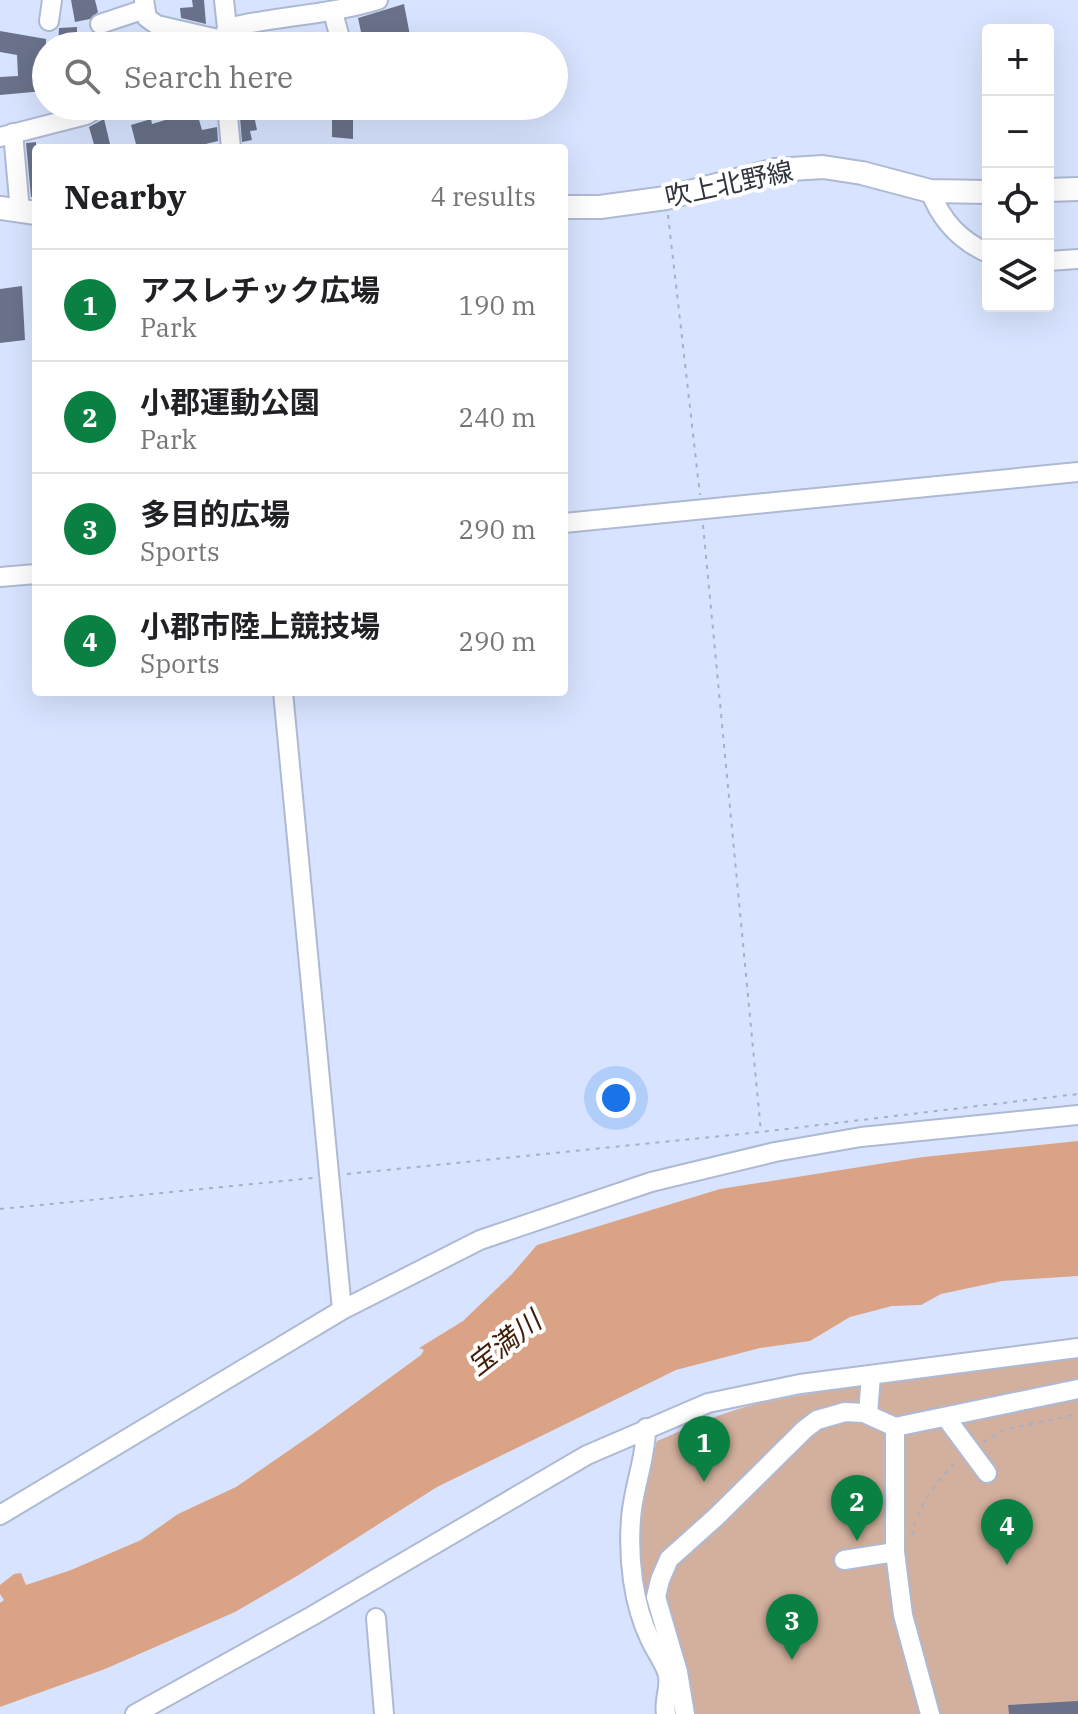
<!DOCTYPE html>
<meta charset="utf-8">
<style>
body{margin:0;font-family:"IBM Plex Serif","Noto Sans JP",serif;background:#f2f2f2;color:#202124}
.controls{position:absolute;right:24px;top:24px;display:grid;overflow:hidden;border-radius:8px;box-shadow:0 8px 32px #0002}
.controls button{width:72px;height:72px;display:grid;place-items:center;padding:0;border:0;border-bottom:2px solid #e0e0e0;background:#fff;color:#202124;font:40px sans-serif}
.you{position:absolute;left:616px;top:1098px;width:28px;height:28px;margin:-20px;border:6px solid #fff;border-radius:50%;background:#1a73e8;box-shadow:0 0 0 12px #1a73e833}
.badge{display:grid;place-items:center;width:52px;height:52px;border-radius:50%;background:#0b8043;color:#fff;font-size:26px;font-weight:700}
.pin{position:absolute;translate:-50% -66px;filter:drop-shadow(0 2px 4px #0008)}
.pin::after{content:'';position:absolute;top:42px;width:28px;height:24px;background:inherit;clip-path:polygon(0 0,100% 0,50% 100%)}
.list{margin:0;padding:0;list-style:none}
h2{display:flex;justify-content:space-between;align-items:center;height:104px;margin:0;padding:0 32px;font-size:34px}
h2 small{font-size:26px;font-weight:400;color:#757577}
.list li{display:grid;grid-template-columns:52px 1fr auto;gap:24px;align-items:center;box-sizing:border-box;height:112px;padding:0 32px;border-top:2px solid #e0e0e0}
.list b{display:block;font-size:30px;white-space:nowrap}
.list p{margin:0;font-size:26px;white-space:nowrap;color:#757577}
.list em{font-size:26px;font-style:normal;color:#757577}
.icon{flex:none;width:44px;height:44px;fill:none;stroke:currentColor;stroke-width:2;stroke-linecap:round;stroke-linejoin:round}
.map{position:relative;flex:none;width:1078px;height:1714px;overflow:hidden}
.search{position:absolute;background:#fff;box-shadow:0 8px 32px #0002;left:32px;top:32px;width:536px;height:88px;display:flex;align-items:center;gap:20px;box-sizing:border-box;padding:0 28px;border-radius:44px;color:#757577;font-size:30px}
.panel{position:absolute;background:#fff;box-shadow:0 8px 32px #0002;left:32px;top:144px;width:536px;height:552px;border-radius:8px}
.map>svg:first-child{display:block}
.green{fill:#d3b09e}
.water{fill:#dba385}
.building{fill:#69728a}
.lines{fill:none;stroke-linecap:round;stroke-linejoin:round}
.minor-casing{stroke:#aeb9d3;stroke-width:22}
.major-casing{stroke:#aeb9d3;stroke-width:26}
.path{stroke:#a5afc5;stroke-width:2;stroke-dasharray:4 6;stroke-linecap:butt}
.minor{stroke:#fff;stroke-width:18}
.major{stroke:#fff;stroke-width:22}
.labels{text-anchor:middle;stroke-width:8;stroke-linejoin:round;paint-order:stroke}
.street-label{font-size:26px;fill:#30343f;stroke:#fff}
.water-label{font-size:28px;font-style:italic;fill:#431f08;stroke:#fff}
</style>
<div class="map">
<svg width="1078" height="1714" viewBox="0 0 1078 1714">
<rect width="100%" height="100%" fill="#d8e4ff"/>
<path class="green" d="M1078,1358V1714H670L636,1561L642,1487L657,1441C690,1427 725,1411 761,1403C865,1381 973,1372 1078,1358Z"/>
<polygon class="water" points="1078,1141 1078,1276 1002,1281 941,1294 921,1305 892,1306 850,1317 810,1341 760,1348 676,1370 437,1487 297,1576 235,1612 105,1669 0,1707 0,1603 4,1600 0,1594 0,1585 14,1574 21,1573 26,1585 71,1570 141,1540 178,1514 236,1487 317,1431 421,1355 424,1350 419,1348 463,1321 512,1274 537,1245 720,1189 923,1157"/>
<g class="building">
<polygon points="71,0 95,0 98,12 90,19 75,22"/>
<polygon points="192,0 204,0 206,24 181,18 180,8 193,7"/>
<polygon points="404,4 412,46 364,46 358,18"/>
<polygon points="77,27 77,46 58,46 59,28"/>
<polygon points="0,31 46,39 46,88 43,88 44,91 0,95 0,77 18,76 17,55 0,52"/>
<polygon points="183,106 195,106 202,130 217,127 218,141 189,148 137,148 131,125 151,119 152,124 185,114"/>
<polygon points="239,106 252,106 257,130 250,131 252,140 242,142"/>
<polygon points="332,116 353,116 353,139 332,137"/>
<polygon points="104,119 111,148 95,148 89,127"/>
<polygon points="36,142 36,196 31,197 26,143"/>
<polygon points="22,286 25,340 0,343 0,289"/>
<polygon points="1078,1701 1078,1714 1009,1714 1008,1705"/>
</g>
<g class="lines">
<defs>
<g id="minor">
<polyline points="144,0 147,18 157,25 222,40"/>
<polyline points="333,12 342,46"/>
<polyline points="49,21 52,0"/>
<polyline points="100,24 145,9"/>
<path d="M227,28C277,16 329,15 378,0"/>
<polyline points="223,39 227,28 224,0"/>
<polyline points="227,106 231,148"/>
<polyline points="13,133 20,211"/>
<polyline points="0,137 86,115 102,106"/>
<path d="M930,191C941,220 959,240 988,253"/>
<polyline points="1048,261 1078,259"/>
<polyline points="564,523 1078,472"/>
<polyline points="0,577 36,574"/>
<polyline points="283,692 342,1310"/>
<polyline points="868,1414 871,1375"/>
<polyline points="947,1419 987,1473"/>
<polyline points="895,1427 895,1552 903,1615 930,1714"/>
<path d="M646,1428C646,1459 633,1488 631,1519C628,1558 633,1604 650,1639C655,1650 663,1661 667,1672C672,1686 663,1699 666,1714"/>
<polyline points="0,1515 342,1310 480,1240 651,1182 775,1152 861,1137 1078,1115"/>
<polyline points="844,1560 895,1552"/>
<polyline points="376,1618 384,1714"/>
<polyline points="135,1714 312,1616 587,1455 708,1403 800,1384 1078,1348"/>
<polyline points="685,1714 678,1672 656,1597 660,1580 669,1559 716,1517 805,1429 817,1420 845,1412 864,1413 895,1427 1078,1389"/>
</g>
<g id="major">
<polyline points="1048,190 1078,189"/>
<polyline points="564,207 600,207 666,198 775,170 823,167 862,173 930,191 988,192"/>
<polyline points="0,208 36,213"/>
</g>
</defs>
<use href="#minor" class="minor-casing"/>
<use href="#major" class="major-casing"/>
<g class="path">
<polyline points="668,215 700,495"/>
<polyline points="703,525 761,1132"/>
<polyline points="347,1174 761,1132 1078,1094"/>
<polyline points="0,1209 313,1178"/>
<polyline points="983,1442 1003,1430 1078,1414"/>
<path d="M912,1535C918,1504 937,1481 958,1459"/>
</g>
<use href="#minor" class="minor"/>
<use href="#major" class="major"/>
</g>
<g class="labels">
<g class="street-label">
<text transform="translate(729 184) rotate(-12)" y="9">吹上北野線</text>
</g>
<g class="water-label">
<text transform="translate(504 1343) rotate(-38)" y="10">宝満川</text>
</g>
</g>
</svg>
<div class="controls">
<button>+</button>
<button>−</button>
<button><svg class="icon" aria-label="locate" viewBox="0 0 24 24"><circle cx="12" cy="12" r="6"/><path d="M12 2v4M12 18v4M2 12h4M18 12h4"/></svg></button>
<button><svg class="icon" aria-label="layers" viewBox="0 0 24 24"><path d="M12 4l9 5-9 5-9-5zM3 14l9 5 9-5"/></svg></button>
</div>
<div class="you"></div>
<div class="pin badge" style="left:704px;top:1482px">1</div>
<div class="pin badge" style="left:857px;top:1541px">2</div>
<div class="pin badge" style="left:792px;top:1660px">3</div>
<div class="pin badge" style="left:1007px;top:1565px">4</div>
<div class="search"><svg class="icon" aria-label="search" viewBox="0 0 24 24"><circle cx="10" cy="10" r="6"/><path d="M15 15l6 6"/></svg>Search here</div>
<section class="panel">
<h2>Nearby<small>4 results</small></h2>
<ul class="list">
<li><span class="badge">1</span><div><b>アスレチック広場</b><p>Park</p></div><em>190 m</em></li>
<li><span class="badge">2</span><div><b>小郡運動公園</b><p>Park</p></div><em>240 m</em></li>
<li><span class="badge">3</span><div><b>多目的広場</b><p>Sports</p></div><em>290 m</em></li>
<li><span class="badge">4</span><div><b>小郡市陸上競技場</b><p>Sports</p></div><em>290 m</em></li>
</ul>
</section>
</div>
